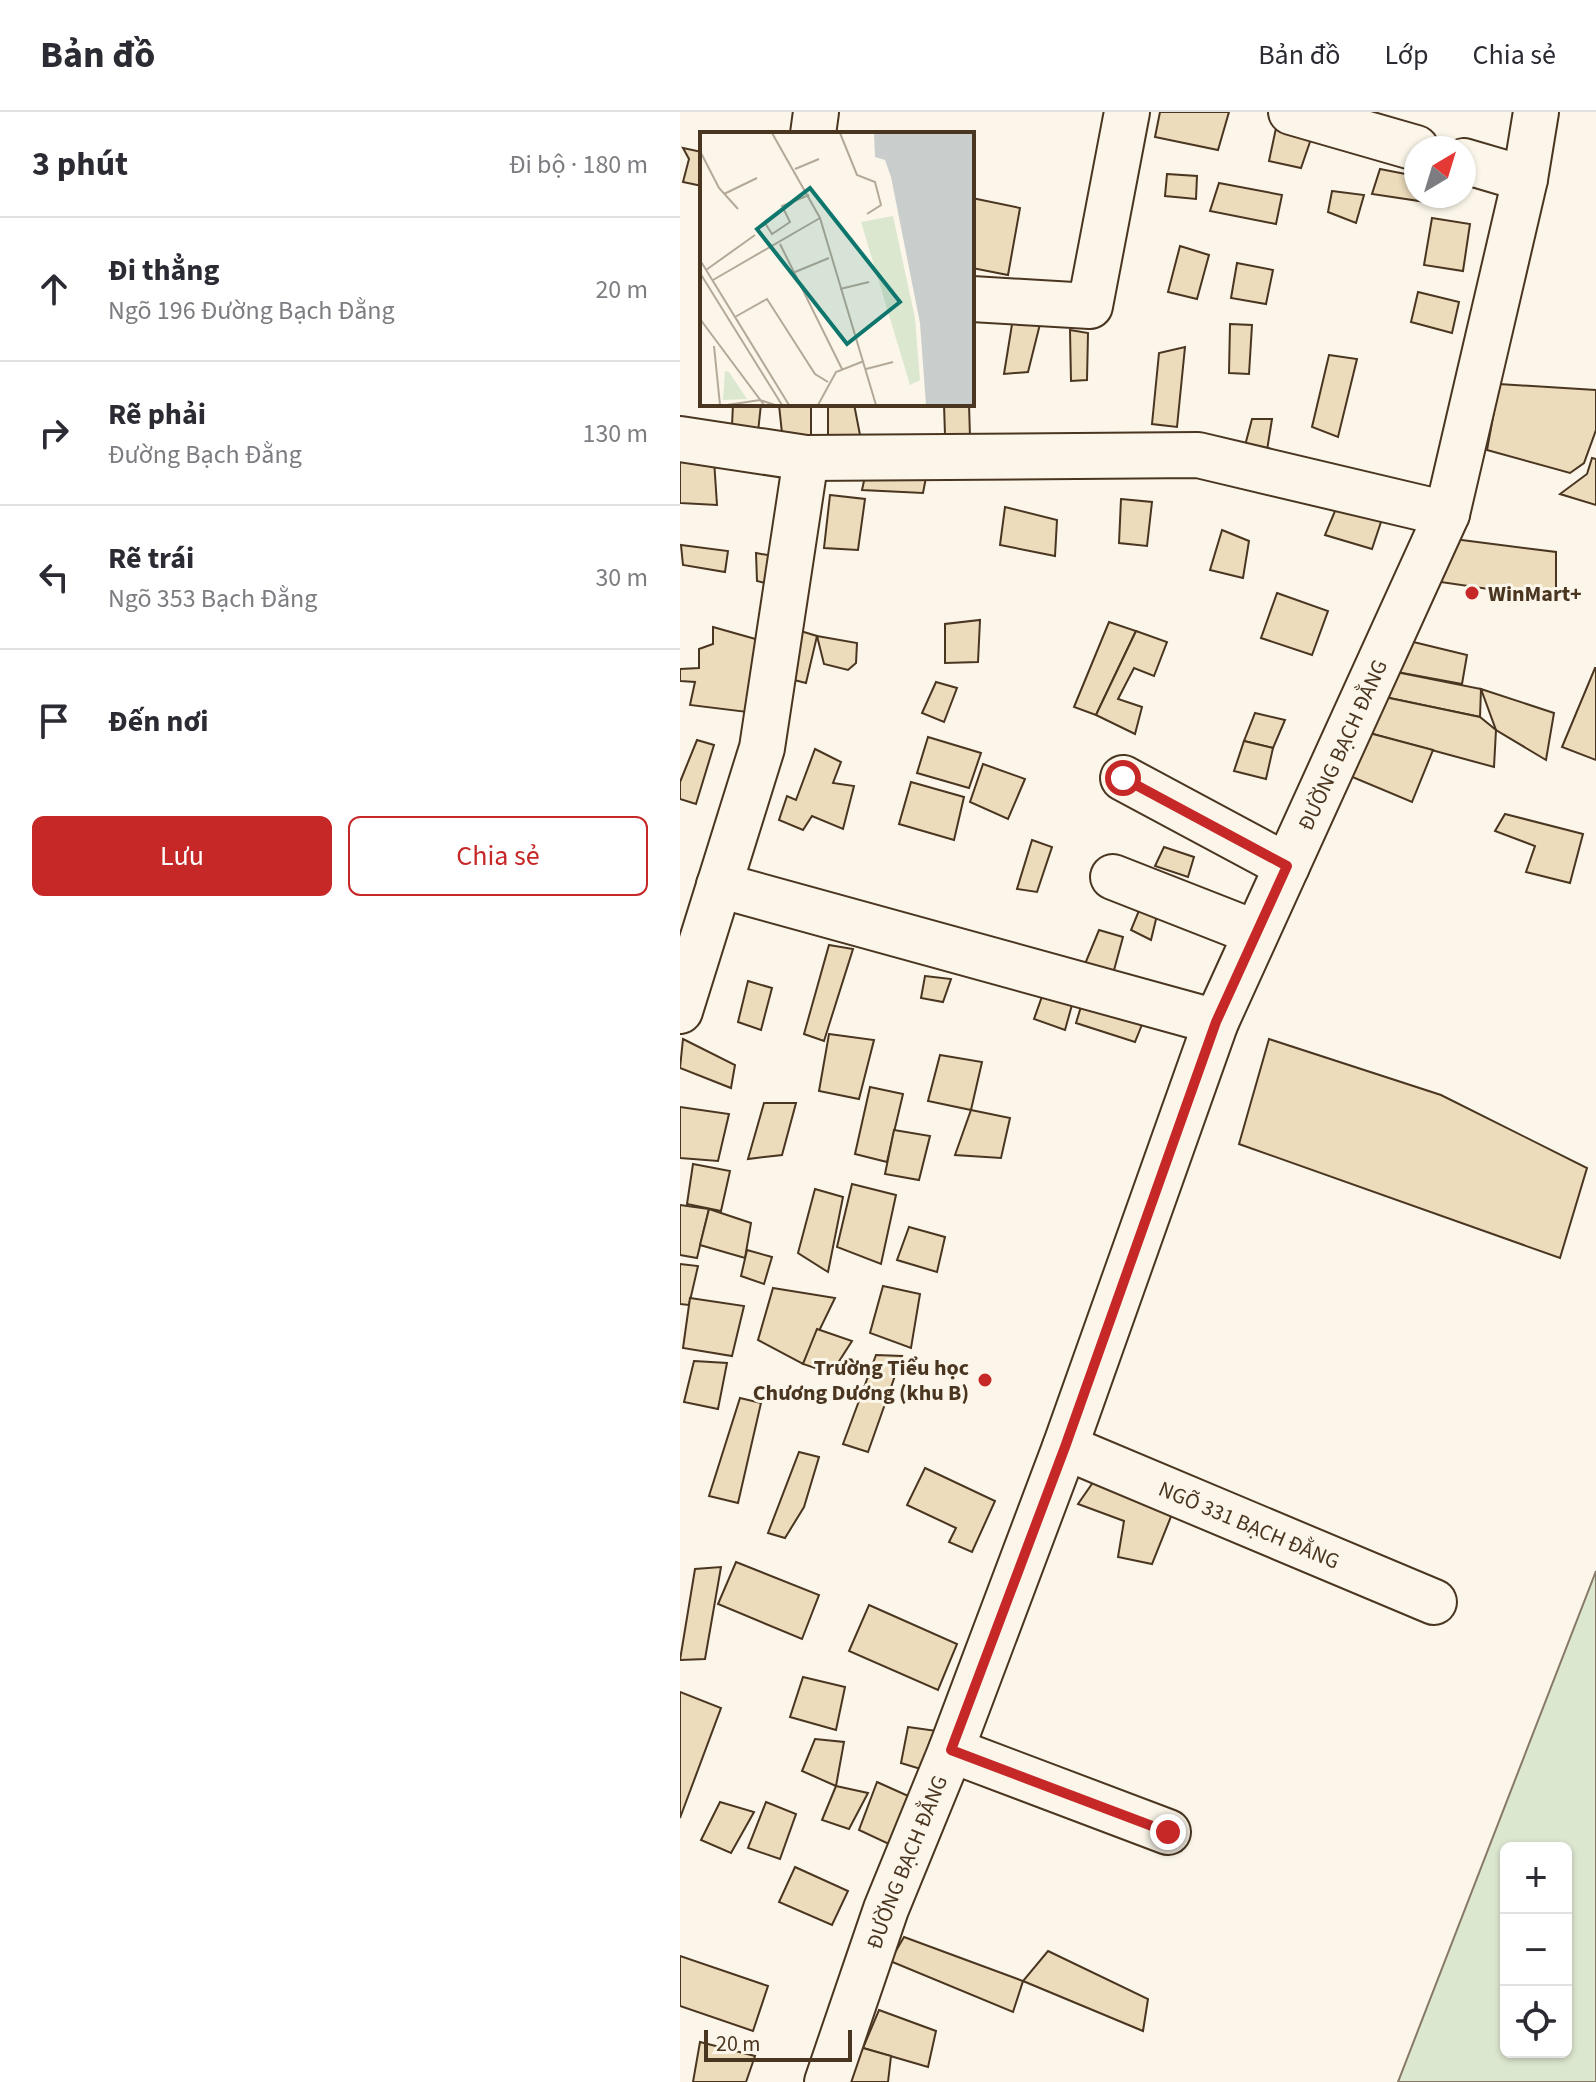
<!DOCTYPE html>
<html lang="vi">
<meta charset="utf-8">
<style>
body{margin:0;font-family:"Source Sans 3",sans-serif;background:#f2f2f3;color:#2b2b33}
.controls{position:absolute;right:24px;bottom:24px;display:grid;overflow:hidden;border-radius:12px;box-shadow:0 2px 6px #0004}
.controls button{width:72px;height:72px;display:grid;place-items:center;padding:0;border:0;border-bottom:2px solid #e1e1e2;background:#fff;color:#2b2b33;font:40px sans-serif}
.compass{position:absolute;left:724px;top:24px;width:72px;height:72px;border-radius:50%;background:#fff;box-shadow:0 2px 6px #0004;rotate:38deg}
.scale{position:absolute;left:24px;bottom:20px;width:148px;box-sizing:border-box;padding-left:8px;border:4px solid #4a3520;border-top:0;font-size:22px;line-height:28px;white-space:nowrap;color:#4a3520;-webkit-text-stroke:6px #fbf6e9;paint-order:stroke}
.stop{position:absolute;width:24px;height:24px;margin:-18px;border:6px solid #c62828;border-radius:50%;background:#fff}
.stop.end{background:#c62828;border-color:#fff;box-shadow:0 2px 8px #0008}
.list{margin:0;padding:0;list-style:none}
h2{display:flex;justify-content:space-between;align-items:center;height:104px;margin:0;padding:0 32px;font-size:34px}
h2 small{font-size:26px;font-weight:400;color:#7c7c81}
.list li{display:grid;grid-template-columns:52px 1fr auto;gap:24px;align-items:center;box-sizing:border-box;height:144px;padding:0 32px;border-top:2px solid #e1e1e2}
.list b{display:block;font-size:30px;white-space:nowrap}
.list p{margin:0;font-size:26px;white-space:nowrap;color:#7c7c81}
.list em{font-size:26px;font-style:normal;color:#7c7c81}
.actions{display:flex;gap:16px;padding:24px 32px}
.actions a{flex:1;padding:18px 0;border:2px solid #c62828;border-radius:12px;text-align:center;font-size:28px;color:#c62828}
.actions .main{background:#c62828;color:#fff}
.icon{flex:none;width:44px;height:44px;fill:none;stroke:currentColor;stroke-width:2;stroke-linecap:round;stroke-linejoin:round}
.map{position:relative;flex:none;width:916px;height:1970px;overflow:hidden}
header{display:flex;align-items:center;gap:48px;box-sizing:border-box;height:112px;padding:0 40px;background:#fff;border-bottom:2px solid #e1e1e2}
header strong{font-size:38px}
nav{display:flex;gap:44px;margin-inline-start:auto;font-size:28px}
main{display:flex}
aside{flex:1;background:#fff}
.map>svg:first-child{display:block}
.green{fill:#dce7d0;stroke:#887966;stroke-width:2;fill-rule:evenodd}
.building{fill:#ecdcbc;stroke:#4a3520;stroke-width:2}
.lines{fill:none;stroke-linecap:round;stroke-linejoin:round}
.minor-casing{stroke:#4a3520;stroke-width:48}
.minor{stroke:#fbf6e9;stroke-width:44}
.route{stroke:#c62828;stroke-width:10}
.poi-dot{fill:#c62828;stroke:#fbf6e9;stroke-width:3}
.labels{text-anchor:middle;stroke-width:6;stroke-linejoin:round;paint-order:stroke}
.poi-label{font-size:22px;font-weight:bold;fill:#4a3520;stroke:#fbf6e9;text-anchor:start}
.street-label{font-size:22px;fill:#4a3520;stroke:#fbf6e9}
.inset-road{fill:none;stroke:#b4a999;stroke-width:2}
.view{fill:#0f766e;fill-opacity:0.15;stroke:#0f766e;stroke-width:4}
.inset-edge{fill:none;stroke:#4a3520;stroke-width:4}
</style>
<header>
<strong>Bản đồ</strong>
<nav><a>Bản đồ</a><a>Lớp</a><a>Chia sẻ</a></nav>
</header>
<main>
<aside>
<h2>3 phút<small>Đi bộ · 180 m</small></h2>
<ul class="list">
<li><svg class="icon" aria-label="ahead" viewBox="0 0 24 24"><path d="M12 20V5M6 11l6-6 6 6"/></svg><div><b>Đi thẳng</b><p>Ngõ 196 Đường Bạch Đằng</p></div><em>20 m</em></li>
<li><svg class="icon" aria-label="right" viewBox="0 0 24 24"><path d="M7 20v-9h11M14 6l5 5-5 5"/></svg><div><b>Rẽ phải</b><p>Đường Bạch Đằng</p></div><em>130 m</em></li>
<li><svg class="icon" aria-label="left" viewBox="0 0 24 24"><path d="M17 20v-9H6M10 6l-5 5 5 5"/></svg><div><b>Rẽ trái</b><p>Ngõ 353 Bạch Đằng</p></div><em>30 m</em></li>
<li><svg class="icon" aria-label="arrive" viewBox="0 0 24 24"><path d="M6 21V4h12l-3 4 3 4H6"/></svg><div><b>Đến nơi</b></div></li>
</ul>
<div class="actions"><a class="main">Lưu</a><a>Chia sẻ</a></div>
</aside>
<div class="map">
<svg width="916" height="1970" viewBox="0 0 916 1970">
<rect width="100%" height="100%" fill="#fbf6e9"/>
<path class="green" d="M916,1459V1970H718ZM826,1736H886V1940H826Z"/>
<g class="building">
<polygon points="480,0 549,0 538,38 475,25"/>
<polygon points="596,16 631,27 621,56 589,49"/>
<polygon points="3,36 22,40 22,74 3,70 9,47"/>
<polygon points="700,57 736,64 736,84 747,84 746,90 692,82"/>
<polygon points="487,62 517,64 516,87 485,84"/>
<polygon points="539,71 602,83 596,112 530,99"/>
<polygon points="652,79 684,83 676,111 648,100"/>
<polygon points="292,86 340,96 328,163 292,156"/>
<polygon points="752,106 790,112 783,159 744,153"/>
<polygon points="500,134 529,143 517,187 488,180"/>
<polygon points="557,151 593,158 586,192 551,186"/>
<polygon points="738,180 779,190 772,221 731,210"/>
<polygon points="333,206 361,208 348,260 324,262"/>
<polygon points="550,212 572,213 569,262 549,261"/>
<polygon points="390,218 408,221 407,268 391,269"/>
<polygon points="505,235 497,315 472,312 479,241"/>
<polygon points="649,243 677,247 658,325 632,315"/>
<polygon points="819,272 916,278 916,318 904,351 890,361 807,338"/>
<polygon points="53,292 81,292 78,320 52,314"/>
<polygon points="148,292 174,292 180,323 148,329"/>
<polygon points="264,292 289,292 290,325 265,323"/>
<polygon points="99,293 131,294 131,324 102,321"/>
<polygon points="572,307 592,307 585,351 562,345"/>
<polygon points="33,333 37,393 0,391 0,334"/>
<polygon points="189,346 248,355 243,381 182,378"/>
<polygon points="912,346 916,347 916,393 880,382 907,362"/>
<polygon points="150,383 185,387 178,438 144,436"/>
<polygon points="441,387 472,390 467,434 439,431"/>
<polygon points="660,387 705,398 692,437 645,423"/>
<polygon points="325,395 377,408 375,444 320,433"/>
<polygon points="542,418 569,429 563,466 530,458"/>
<polygon points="766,426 876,440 876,487 747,468"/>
<polygon points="1,433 48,439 45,460 3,453"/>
<polygon points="76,441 99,445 93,473 77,469"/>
<polygon points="597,481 648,499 632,543 581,526"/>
<polygon points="300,508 298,550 265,551 265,512"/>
<polygon points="429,510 456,519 416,603 394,595"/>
<polygon points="33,515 79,528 67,600 10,593 15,570 0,569 0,557 19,556 19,537 33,532"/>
<polygon points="114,517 137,524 126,571 102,565"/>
<polygon points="456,519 487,530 474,564 454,556 438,587 462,595 455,622 416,603"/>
<polygon points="137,524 177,531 176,551 168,558 144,552"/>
<polygon points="721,527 787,543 782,572 706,558"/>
<polygon points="915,556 916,556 916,648 882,635"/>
<polygon points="706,558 801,577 800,605 695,583"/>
<polygon points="256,570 277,576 264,610 242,601"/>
<polygon points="801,577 874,601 866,648 816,618"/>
<polygon points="695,583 800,605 816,618 814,655 678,618"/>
<polygon points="575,601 605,608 593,636 564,629"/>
<polygon points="678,618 753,638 732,690 658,659"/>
<polygon points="248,625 301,641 289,676 237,661"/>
<polygon points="17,628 34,633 16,692 0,687 0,670"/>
<polygon points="564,629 593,636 586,667 554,659"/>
<polygon points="135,637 161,650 153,671 174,674 163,717 132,704 123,718 99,708 107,684 116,688"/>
<polygon points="303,652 345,667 328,707 290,690"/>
<polygon points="231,670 284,685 274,728 219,712"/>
<polygon points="825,702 903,722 890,771 846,760 855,734 815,719"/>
<polygon points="352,728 372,735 357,780 337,777"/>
<polygon points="484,735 514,745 508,765 475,754"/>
<polygon points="460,796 478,799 471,828 451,818"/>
<polygon points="419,818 443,825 430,873 400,864"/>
<polygon points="149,833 173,837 144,929 124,922"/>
<polygon points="245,864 271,867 263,890 241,886"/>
<polygon points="68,869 92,876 81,918 58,910"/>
<polygon points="365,876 395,882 385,918 354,907"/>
<polygon points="403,888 465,905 455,930 396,911"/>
<polygon points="149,922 194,928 179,987 139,979"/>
<polygon points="3,927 55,953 51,976 0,956"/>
<polygon points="589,927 761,983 907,1056 880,1146 559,1032"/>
<polygon points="260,943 302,950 291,998 248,989"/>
<polygon points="190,975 223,982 207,1050 175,1042"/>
<polygon points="84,991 116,991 102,1043 68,1047"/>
<polygon points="0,995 49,1002 38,1049 0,1046"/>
<polygon points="291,998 330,1006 321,1046 275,1043"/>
<polygon points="214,1018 250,1024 239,1068 205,1062"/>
<polygon points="13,1052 50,1059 41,1099 7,1092"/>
<polygon points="172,1072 216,1083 201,1152 157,1135"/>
<polygon points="135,1077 163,1085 148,1160 118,1141"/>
<polygon points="0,1093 29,1097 17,1146 0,1143"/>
<polygon points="29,1097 71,1111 65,1146 20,1133"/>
<polygon points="229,1115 265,1125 257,1160 217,1148"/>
<polygon points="67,1138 92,1145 84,1172 61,1164"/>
<polygon points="0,1152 18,1154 9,1193 0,1192"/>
<polygon points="203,1174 240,1182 231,1236 190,1221"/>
<polygon points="93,1176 155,1186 123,1252 78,1228"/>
<polygon points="10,1186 64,1194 52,1244 3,1236"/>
<polygon points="137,1217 172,1229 156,1254 144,1249 141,1258 123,1252"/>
<polygon points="196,1243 222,1244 188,1340 163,1332"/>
<polygon points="14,1249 47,1251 38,1297 4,1290"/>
<polygon points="60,1286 81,1291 58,1391 29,1384"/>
<polygon points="119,1340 139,1345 124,1395 105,1426 88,1421"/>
<polygon points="245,1356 315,1389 292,1440 269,1430 276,1416 227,1393"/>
<polygon points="423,1356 498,1387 472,1452 438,1445 444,1409 398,1392"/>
<polygon points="56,1450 139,1483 122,1527 38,1492"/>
<polygon points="41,1455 25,1547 0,1548 15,1457"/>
<polygon points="189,1493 277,1532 258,1578 169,1539"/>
<polygon points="123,1565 165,1575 156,1618 110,1605"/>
<polygon points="0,1580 41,1596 0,1706"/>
<polygon points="228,1615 257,1619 244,1658 221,1651"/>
<polygon points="135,1627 164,1630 156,1674 122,1659"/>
<polygon points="197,1670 235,1687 211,1733 179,1718"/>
<polygon points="156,1674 188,1681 169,1717 142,1708"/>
<polygon points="40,1690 74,1700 51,1741 21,1728"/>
<polygon points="86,1690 116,1702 100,1747 68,1736"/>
<polygon points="115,1755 168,1779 152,1813 99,1790"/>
<polygon points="224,1825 343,1869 333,1900 210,1849"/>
<polygon points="368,1839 468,1887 463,1919 343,1869"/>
<polygon points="0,1844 88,1874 73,1919 0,1894"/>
<polygon points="199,1898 256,1919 248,1955 183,1936"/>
<polygon points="20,1930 75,1944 66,1970 13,1970"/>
<polygon points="183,1936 211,1944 208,1970 165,1970"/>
</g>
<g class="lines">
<defs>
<g id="minor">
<polyline points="611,0 736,36"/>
<polyline points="133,22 136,0"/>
<polyline points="784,49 845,67"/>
<polyline points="292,187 410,194 447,0"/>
<polyline points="0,327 126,346 518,343 767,402"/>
<polyline points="443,666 607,754"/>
<polyline points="433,765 576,821"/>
<polyline points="39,773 536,910"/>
<polyline points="0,899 82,636 126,346"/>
<path id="s1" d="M385,1335L754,1490"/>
<polyline points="271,1638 488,1720"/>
<path id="s2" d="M147,1970L206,1797L271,1638L385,1335L536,910L767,402L845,67L856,0"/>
</g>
</defs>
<use href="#minor" class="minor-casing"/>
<use href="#minor" class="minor"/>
</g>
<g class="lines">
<polyline class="route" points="443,666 607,754 536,910 385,1335 271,1638 488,1720"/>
</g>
<g class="poi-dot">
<circle cx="792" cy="481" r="8"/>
<circle cx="305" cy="1268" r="8"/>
</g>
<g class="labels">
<g class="poi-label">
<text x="808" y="489">WinMart+</text>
<text x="289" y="1263" text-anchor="end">Trường Tiểu học<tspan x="289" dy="25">Chương Dương (khu B)</tspan></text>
</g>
<g class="street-label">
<text dy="8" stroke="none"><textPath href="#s2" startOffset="1434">ĐƯỜNG BẠCH ĐẰNG</textPath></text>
<text dy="8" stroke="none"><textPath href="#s1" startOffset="200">NGÕ 331 BẠCH ĐẰNG</textPath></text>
<text dy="8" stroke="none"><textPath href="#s2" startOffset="234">ĐƯỜNG BẠCH ĐẰNG</textPath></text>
</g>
</g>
<g transform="translate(20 20)">
<rect width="274" height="274" fill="#fbf6e9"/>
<path d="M193,84L215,186L220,248L210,253L161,90ZM25,239L29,240L47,267L23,268Z" fill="#dce7d0"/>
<path d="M174,1H274V273H226L220,191L191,45L185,28L175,25Z" fill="#c9cecd"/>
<path class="inset-road" d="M72,1L120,86L176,273M140,1L157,43L175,50L181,73L167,82M0,19L19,56L38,77M95,37L119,27M24,62L57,46M65,91L72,102L90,90L82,74L109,63M80,112L142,237M0,128L89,273M6,138L55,103M95,140L129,126M0,141L82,273M13,148L120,86M140,157L169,150M35,185L67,167L115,242L128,250M0,187L64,273M14,214L20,273M166,237L193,230M27,273L60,268L75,273M118,273L136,240L164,229"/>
<path class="view" d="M110,56L200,170L147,212L57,97Z"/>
<rect width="274" height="274" class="inset-edge"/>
</g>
</svg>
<div class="controls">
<button>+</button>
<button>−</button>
<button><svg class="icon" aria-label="locate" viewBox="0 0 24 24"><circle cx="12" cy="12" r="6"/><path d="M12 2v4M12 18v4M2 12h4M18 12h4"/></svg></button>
</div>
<svg class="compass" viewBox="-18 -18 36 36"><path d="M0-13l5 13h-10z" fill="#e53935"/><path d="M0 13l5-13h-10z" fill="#7c7c81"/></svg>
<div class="scale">20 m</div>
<div class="stop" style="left:443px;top:666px"></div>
<div class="stop end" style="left:488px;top:1720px"></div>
</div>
</main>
